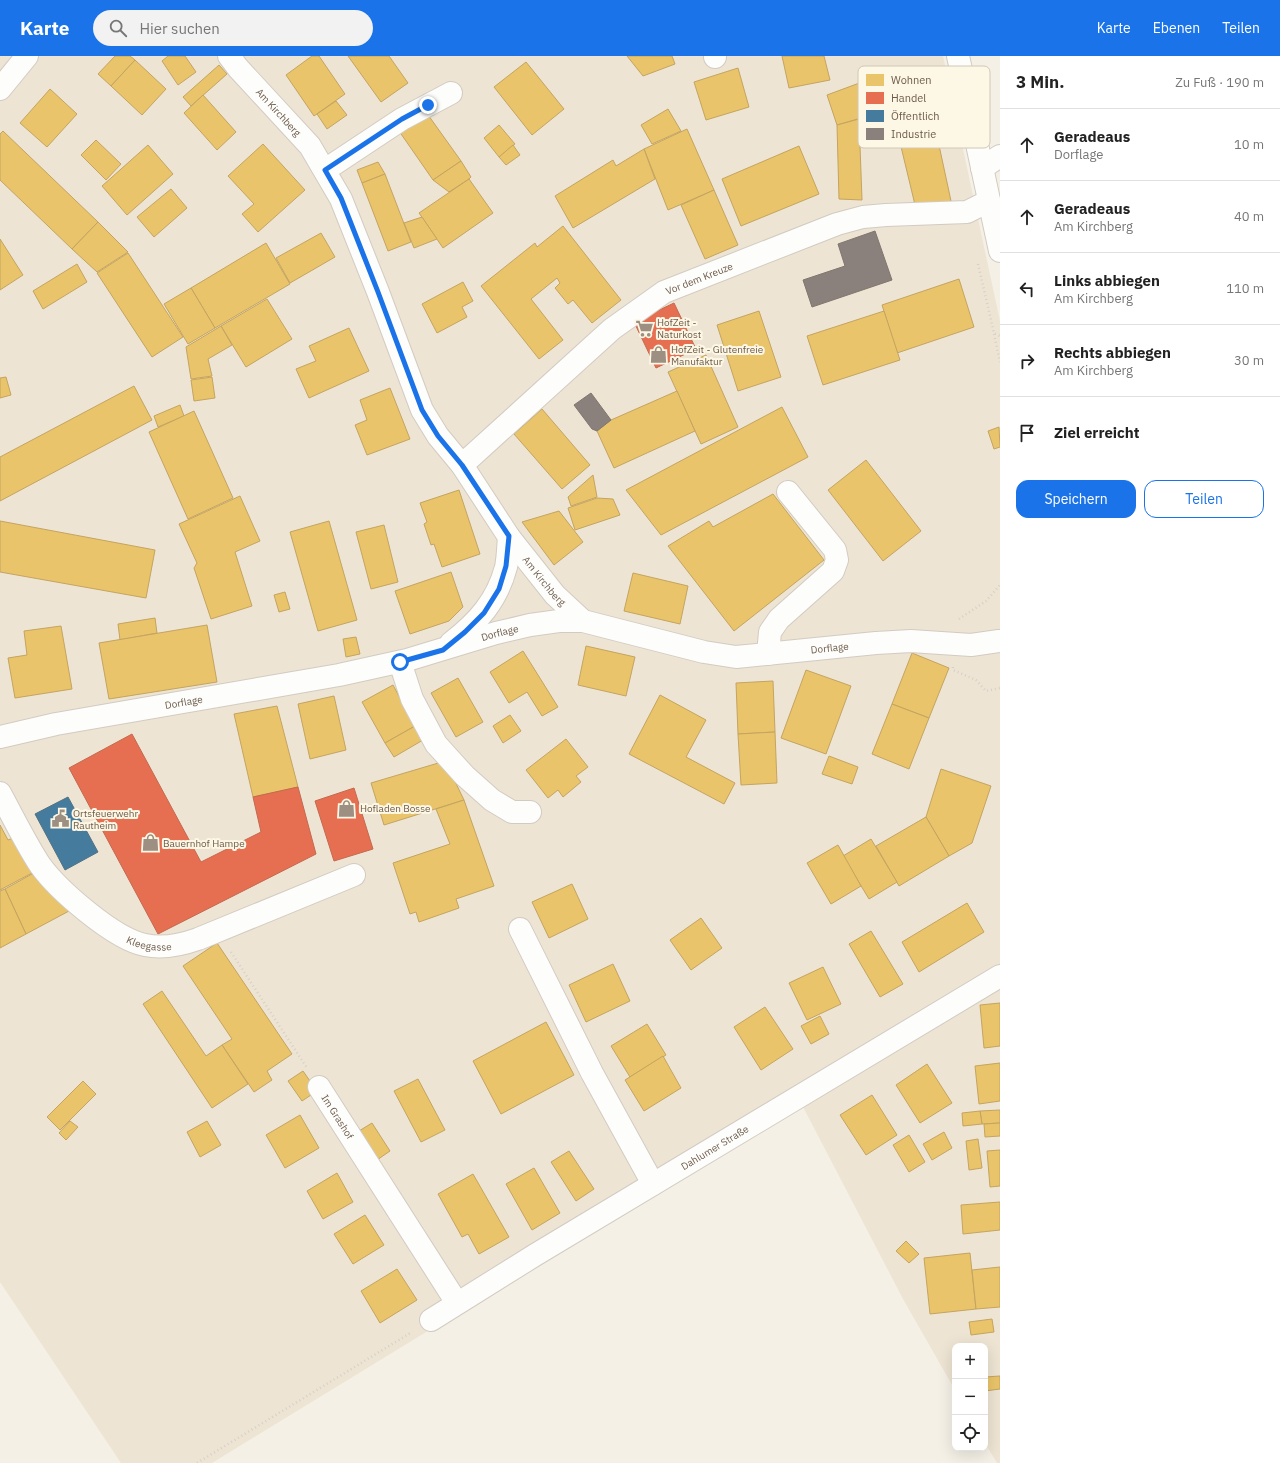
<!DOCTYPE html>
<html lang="de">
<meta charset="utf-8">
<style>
body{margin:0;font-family:"IBM Plex Sans",sans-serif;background:#f2f2f2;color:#222}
.controls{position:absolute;right:12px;bottom:12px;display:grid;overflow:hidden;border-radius:8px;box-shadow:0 4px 16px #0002}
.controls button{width:36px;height:36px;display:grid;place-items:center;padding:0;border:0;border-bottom:1px solid #e0e0e0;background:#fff;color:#222;font:20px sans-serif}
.stop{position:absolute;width:12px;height:12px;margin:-9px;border:3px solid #1a73e8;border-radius:50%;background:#fff}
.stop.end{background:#1a73e8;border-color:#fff;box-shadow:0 1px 4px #0008}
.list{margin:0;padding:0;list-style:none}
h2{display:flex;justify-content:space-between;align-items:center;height:52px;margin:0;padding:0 16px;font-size:17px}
h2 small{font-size:13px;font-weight:400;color:#767676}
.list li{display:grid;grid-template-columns:26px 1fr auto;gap:12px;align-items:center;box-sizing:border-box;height:72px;padding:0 16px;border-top:1px solid #e0e0e0}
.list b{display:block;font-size:15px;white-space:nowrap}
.list p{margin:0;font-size:13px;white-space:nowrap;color:#767676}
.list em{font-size:13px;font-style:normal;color:#767676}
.actions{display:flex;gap:8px;padding:12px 16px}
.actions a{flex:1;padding:9px 0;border:1px solid #1a73e8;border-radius:12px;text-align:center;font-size:14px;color:#1a73e8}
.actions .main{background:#1a73e8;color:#fff}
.icon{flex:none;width:22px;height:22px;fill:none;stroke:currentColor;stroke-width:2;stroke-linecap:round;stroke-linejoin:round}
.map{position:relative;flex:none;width:1000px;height:1407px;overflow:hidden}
header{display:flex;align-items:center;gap:24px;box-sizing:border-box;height:56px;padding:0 20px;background:#1a73e8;color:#fff}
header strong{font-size:19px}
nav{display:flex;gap:22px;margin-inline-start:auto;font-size:14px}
.search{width:280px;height:36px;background:#f2f2f2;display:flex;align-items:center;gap:10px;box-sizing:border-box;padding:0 14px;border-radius:22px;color:#767676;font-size:15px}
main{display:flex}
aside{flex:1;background:#fff}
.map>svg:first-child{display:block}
.residential{fill:#ede4d3}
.homes{fill:#e9c46a;stroke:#c4a460}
.shops{fill:#e76f51;stroke:#c3694f}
.public{fill:#457b9d;stroke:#517184}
.industry{fill:#8a817c;stroke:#82766d}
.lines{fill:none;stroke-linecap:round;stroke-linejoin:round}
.minor-casing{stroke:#d2cbc2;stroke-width:24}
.path{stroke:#d5d0c9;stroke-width:2.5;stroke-dasharray:1 3;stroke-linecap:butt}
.minor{stroke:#fdfdfb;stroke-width:22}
.route{stroke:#1a73e8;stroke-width:5}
.labels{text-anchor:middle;stroke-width:4;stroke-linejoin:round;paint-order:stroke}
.street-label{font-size:10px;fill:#6e5b4a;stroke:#fdf7e5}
.poi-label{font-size:10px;fill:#6e5b4a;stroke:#fdf7e5;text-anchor:start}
.key{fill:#fdf7e5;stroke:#d2c8b6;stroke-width:1}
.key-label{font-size:11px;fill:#6e5b4a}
</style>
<header>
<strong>Karte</strong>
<div class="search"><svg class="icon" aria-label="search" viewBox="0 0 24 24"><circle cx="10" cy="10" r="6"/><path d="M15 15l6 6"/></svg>Hier suchen</div>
<nav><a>Karte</a><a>Ebenen</a><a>Teilen</a></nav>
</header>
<main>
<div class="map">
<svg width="1000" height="1407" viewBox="0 0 1000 1407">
<rect width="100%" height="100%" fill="#f4f0e6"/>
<polygon class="residential" points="0,0 943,0 1000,265 1000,1407 997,1407 985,1387 985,1290 955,1290 955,1334 903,1243 801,1047 212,1407 121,1407 0,1226"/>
<g class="homes">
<polygon points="115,0 130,0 135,4 111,30 98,18"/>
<polygon points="168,0 185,0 196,16 178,29 162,5"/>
<polygon points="312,0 319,0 345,38 314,60 286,19"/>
<polygon points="348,0 389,0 408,27 381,46"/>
<polygon points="627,0 672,0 675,8 643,20"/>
<polygon points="782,0 824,0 830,24 789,32"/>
<polygon points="135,4 166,33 142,59 111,30"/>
<polygon points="526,6 564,53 532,79 494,31"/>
<polygon points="219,9 227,18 191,50 183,41"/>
<polygon points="738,12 749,51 706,64 694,26"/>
<polygon points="889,16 896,39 892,49 892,53 837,69 827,39"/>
<polygon points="50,33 77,58 47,91 20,67"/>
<polygon points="203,39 236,76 217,94 184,57"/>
<polygon points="336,45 347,59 327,73 317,58"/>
<polygon points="668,53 681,75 652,88 641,69"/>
<polygon points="426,56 461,105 433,124 399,75"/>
<polygon points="859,63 862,144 839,143 837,69"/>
<polygon points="934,66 951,145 916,153 897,74"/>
<polygon points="499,69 515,88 499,101 484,82"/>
<polygon points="687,73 714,134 668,154 644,93"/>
<polygon points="3,75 98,166 72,193 0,124 0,78"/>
<polygon points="96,84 121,108 106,124 81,99"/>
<polygon points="263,88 305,134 258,176 242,158 254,148 228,120"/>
<polygon points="148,89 173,118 127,159 102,130"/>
<polygon points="513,89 520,99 506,109 499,101"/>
<polygon points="799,90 819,138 741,170 722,123"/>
<polygon points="644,93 655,123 573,172 555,140 613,104 616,110"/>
<polygon points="461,105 471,121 469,123 449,136 433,124"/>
<polygon points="378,106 385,118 362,127 357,114"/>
<polygon points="385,118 411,186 388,195 362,127"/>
<polygon points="469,123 493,157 443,192 419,157"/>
<polygon points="171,133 187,152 154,181 137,161"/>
<polygon points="714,134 738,189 705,203 681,149"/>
<polygon points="422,161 437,183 414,192 404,167"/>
<polygon points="98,166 128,196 97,216 72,193"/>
<polygon points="563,170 621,244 592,267 573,244 568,248 555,232 560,227 557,222 531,243 563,284 539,303 481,230 535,187 537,191"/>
<polygon points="321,177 335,201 290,227 276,202"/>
<polygon points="0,183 23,219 0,234"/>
<polygon points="266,187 290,228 215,272 191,232"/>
<polygon points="128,197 183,281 152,301 97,217"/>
<polygon points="77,208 87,226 43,253 33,235"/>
<polygon points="959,223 974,271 897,297 882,249"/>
<polygon points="463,226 473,245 462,251 467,261 437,277 422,248"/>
<polygon points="191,232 215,272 188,288 164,248"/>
<polygon points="267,243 292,283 246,311 221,270"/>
<polygon points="759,255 781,321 738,335 717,269"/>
<polygon points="884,255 900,304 823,329 807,280"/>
<polygon points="221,270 232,289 208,303 212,320 191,323 186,291"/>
<polygon points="349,272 369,315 309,342 296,313 316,305 309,290"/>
<polygon points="706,299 738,371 701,388 668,316"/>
<polygon points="6,321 11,339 0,342 0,322"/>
<polygon points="212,321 215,342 194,345 191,324"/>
<polygon points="134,330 152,364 0,445 0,401"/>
<polygon points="390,332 410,383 367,399 355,369 367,364 360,344"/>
<polygon points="677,335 695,375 614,412 597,375 611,364"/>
<polygon points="180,349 184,360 158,371 154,360"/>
<polygon points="782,351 808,401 661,479 626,434"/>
<polygon points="542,353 590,409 562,433 514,378"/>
<polygon points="194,355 233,442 188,463 149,376"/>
<polygon points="999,371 1000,391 994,393 988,375"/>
<polygon points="866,404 921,475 883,505 828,434"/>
<polygon points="593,419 597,441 571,450 568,441"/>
<polygon points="459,434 480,498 442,511 434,488 431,489 424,468 427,466 420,447"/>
<polygon points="773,438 824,504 734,575 668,490 709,465 713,471"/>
<polygon points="240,440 260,485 235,496 252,550 211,563 194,512 197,507 179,468"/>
<polygon points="597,442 613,443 620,459 575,474 568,452"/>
<polygon points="559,455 583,486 554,509 522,466"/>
<polygon points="0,465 155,494 146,542 0,516"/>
<polygon points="329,465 357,564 318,575 290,476"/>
<polygon points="384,469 398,526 371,533 356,476"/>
<polygon points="451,516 463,551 449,565 410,578 395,535"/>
<polygon points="633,517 688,530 680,568 624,555"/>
<polygon points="285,536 290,553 279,556 274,539"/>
<polygon points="155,562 157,577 120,584 118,568"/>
<polygon points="207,569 217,626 109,643 99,587"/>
<polygon points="61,570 72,633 15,642 8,602 27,599 24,575"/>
<polygon points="356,581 360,598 346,601 343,583"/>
<polygon points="586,590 635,601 626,640 578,629"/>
<polygon points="523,595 558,651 542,660 527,636 509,647 490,616"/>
<polygon points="912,597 949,612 929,662 892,648"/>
<polygon points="806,614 851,630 826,698 781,682"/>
<polygon points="458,622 483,666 456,681 431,637"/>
<polygon points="773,625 775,676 738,678 736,627"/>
<polygon points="393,629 415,670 385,687 362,646"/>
<polygon points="660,639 706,664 686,701 735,727 724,748 629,698"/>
<polygon points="334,640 346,694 310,703 298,648"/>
<polygon points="892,648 929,662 909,713 872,698"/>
<polygon points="277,650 298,731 253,741 234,658"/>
<polygon points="510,659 521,675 503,687 493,670"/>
<polygon points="415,670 423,684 394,701 385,687"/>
<polygon points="775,676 777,727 741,729 738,678"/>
<polygon points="566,683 588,711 576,720 581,726 563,741 558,734 548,742 526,714"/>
<polygon points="829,700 858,711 852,728 822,718"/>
<polygon points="445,705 464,744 384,769 371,727"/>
<polygon points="941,713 991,730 972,787 949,800 926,761"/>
<polygon points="464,744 494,830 456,843 459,852 419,866 416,856 410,858 393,807 450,788 436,753"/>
<polygon points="926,761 949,800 899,830 876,790"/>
<polygon points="0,769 8,784 13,782 32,817 0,834"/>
<polygon points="871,783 897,826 869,843 843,800"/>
<polygon points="838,789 861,830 831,848 807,807"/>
<polygon points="32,818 69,855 26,878 5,833"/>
<polygon points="572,828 588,863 549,882 532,846"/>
<polygon points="5,833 26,878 0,892 0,835"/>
<polygon points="967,847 984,876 919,916 902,886"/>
<polygon points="701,862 722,892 691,914 670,884"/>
<polygon points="871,875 903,928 880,941 849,888"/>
<polygon points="217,887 292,998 267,1015 272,1024 254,1036 222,989 232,983 183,910"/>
<polygon points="613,908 630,945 586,966 569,929"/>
<polygon points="823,911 841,948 807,964 789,927"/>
<polygon points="162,935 206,1000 222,989 248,1028 212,1052 143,948"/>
<polygon points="1000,947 1000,990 984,992 980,949"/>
<polygon points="765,951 793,993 761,1014 734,971"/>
<polygon points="820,960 829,978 811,988 801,970"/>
<polygon points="546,966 574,1019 501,1058 473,1005"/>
<polygon points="647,968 666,999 630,1021 611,990"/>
<polygon points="663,1000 681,1032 644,1055 625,1024"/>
<polygon points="1000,1007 1000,1045 979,1048 975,1010"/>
<polygon points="927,1008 952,1047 920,1067 896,1029"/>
<polygon points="303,1015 317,1035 302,1045 288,1025"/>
<polygon points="418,1023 445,1074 421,1086 394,1035"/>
<polygon points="83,1025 96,1038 60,1074 47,1061"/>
<polygon points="872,1039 897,1079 866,1099 840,1059"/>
<polygon points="1000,1054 1000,1067 982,1068 980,1055"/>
<polygon points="980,1055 982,1068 963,1070 962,1057"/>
<polygon points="300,1059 319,1092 285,1112 266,1079"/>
<polygon points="70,1065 78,1071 66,1084 59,1077"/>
<polygon points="207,1065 221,1089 200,1101 187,1076"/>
<polygon points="372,1067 390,1095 377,1104 359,1075"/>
<polygon points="1000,1067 1000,1080 985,1081 984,1068"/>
<polygon points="944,1076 952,1092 932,1104 923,1088"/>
<polygon points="909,1079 925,1106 909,1116 893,1089"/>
<polygon points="978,1083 982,1112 969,1114 966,1085"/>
<polygon points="1000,1094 1000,1130 990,1131 987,1095"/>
<polygon points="569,1095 594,1133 576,1145 551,1106"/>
<polygon points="534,1112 560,1157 532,1174 506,1128"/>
<polygon points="337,1117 353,1146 323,1163 307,1135"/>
<polygon points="473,1118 509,1181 479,1198 468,1178 462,1181 438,1138"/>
<polygon points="1000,1146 1000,1174 963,1178 961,1149"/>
<polygon points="365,1159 384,1189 353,1208 334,1178"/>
<polygon points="906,1185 919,1198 909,1207 896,1195"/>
<polygon points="970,1197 976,1253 930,1258 924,1202"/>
<polygon points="1000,1211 1000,1251 976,1253 972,1214"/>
<polygon points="397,1213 417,1244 380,1267 361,1235"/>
<polygon points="992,1263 994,1276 971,1279 969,1266"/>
<polygon points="1000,1320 1000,1333 985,1335 985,1321"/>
</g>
<g class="shops">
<polygon points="674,247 696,293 656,312 634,266"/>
<polygon points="132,678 201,806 261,776 253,741 298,731 316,798 158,878 69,712"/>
<polygon points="354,732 373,793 334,805 315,745"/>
</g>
<polygon class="public" points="68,741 98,796 65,814 35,758"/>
<g class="industry">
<polygon points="875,175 892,224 812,251 803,224 845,210 838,188"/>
<polygon points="591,337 611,364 597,375 592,373 574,349"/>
</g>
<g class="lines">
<defs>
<g id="minor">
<path id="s1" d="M229,0L238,12L310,90L341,143L378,236L422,354L438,380L462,409L509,481L555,539L583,565"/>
<polyline points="715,0 715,1"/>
<polyline points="958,0 1000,195"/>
<polyline points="0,33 27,0"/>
<polyline points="982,112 1000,100"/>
<polyline points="325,114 402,63 451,37"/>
<path id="s2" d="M462,409L612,273L664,236L837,168L863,161L886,159L967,156L989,145"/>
<path d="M451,587C478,566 497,545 506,511C508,502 508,491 509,481"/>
<polyline points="768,598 770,576 779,563 833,515 837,504 835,494 788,436"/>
<polyline points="400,606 412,643 436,688 465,720 492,744 512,756 530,756"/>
<path id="s3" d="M0,681L56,668L339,619L407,604L496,577L530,569L559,565H583L704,596L736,601L876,587L911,585L971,589L999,585"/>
<path id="s4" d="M0,737C13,761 25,786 40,809C58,834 114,883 145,889C163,893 181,889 198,883L354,819"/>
<polyline points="520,873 592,1017 653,1128"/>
<path id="s5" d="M319,1031L457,1247"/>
<path id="s6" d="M431,1264L535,1199L1000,920"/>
</g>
</defs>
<use href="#minor" class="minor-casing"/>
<g class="path">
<polyline points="978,208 994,277 1000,280"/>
<polyline points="994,278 1000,306"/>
<polyline points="959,563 986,545 1000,529"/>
<polyline points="953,611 953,614 976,624 986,635 1000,632"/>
<polyline points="231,896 307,1012"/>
<polyline points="197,1407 412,1276"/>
</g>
<use href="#minor" class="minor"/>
</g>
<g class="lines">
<polyline class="route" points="400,606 443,594 465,576 484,557 499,533 506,510 509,480 462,409 438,380 422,354 378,236 341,142 325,114 402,63 428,49"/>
</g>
<defs>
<symbol id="supermarket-bare" viewBox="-9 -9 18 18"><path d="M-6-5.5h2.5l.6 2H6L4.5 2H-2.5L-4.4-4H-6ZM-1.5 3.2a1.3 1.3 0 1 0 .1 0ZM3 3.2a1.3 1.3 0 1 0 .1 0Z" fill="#9d8f81" stroke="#fdf7e5" stroke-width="2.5" paint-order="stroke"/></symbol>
<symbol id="shop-bare" viewBox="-9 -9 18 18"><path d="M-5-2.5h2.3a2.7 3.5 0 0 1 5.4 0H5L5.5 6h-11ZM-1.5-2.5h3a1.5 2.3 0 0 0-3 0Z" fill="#9d8f81" stroke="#fdf7e5" stroke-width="2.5" paint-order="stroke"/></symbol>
<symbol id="civic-bare" viewBox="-9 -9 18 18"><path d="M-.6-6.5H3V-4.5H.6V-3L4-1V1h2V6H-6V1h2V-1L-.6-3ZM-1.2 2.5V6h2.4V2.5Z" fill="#9d8f81" stroke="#fdf7e5" stroke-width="2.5" paint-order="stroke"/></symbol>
</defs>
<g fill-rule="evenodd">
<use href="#supermarket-bare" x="632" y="260" width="25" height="25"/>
<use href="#shop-bare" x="646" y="286" width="25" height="25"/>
<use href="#shop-bare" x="334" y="740" width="25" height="25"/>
<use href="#civic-bare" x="48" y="750" width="25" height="25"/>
<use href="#shop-bare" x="138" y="774" width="25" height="25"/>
</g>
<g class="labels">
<g class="street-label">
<text dy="4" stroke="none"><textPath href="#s1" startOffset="75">Am Kirchberg</textPath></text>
<text dy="4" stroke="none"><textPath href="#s2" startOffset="304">Vor dem Kreuze</textPath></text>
<text dy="4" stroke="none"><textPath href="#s1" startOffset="619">Am Kirchberg</textPath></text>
<text dy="4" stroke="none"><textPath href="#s3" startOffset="511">Dorflage</textPath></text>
<text dy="4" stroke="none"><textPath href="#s3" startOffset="847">Dorflage</textPath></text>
<text dy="4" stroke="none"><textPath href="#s3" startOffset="187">Dorflage</textPath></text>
<text dy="4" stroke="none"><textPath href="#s4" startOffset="220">Kleegasse</textPath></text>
<text dy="4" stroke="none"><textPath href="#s5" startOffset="35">Im Grashof</textPath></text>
<text dy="4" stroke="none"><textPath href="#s6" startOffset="332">Dahlumer Straße</textPath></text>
</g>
<g class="poi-label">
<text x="657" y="270">HofZeit -<tspan x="657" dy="12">Naturkost</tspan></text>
<text x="671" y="297">HofZeit - Glutenfreie<tspan x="671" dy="12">Manufaktur</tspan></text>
<text x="360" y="756">Hofladen Bosse</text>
<text x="73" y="761">Ortsfeuerwehr<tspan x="73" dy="12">Rautheim</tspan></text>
<text x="163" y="791">Bauernhof Hampe</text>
</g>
</g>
<rect x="858" y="10" width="132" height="82" rx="6" class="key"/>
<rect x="866" y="18" width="18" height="12" fill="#e9c46a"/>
<rect x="866" y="36" width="18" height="12" fill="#e76f51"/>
<rect x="866" y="54" width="18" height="12" fill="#457b9d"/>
<rect x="866" y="72" width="18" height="12" fill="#8a817c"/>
<g class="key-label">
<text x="891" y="28">Wohnen</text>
<text x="891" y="46">Handel</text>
<text x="891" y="64">Öffentlich</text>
<text x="891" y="82">Industrie</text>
</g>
</svg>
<div class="controls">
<button>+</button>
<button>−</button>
<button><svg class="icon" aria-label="locate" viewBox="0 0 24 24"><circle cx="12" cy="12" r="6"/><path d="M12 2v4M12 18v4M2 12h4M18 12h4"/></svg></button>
</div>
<div class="stop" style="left:400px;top:606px"></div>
<div class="stop end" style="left:428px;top:49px"></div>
</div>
<aside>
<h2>3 Min.<small>Zu Fuß · 190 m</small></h2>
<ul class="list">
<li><svg class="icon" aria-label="ahead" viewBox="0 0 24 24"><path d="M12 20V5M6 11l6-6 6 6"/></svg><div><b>Geradeaus</b><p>Dorflage</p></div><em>10 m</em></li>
<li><svg class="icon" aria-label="ahead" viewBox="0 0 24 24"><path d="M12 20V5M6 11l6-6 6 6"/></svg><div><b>Geradeaus</b><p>Am Kirchberg</p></div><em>40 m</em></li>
<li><svg class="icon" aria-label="left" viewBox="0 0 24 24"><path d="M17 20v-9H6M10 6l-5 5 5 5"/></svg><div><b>Links abbiegen</b><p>Am Kirchberg</p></div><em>110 m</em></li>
<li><svg class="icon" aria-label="right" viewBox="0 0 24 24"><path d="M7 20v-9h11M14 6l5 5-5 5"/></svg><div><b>Rechts abbiegen</b><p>Am Kirchberg</p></div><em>30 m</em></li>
<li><svg class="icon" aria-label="arrive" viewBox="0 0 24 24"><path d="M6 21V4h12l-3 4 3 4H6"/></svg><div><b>Ziel erreicht</b></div></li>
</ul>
<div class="actions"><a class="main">Speichern</a><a>Teilen</a></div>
</aside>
</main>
